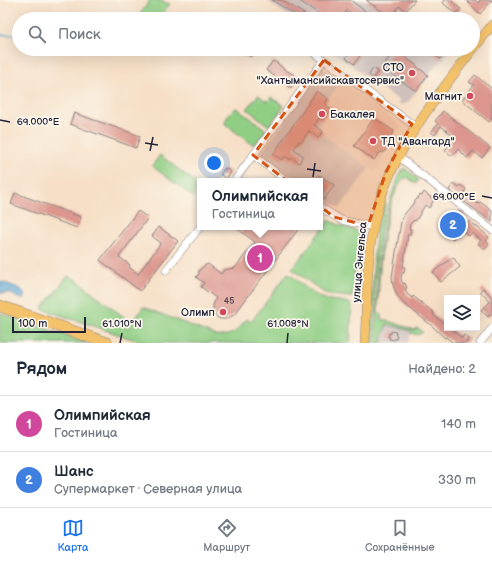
<!DOCTYPE html>
<html lang="ru">
<meta charset="utf-8">
<style>
body{margin:0;font-family:"Balsamiq Sans",sans-serif;background:#f6f6f7;color:#1f2937}
.controls{position:absolute;right:12px;bottom:12px;display:grid;overflow:hidden;border-radius:0px;box-shadow:0 4px 16px #0002}
.controls button{width:36px;height:36px;display:grid;place-items:center;padding:0;border:0;border-bottom:1px solid #e0e1e3;background:#fff;color:#1f2937;font:20px sans-serif}
.scale{position:absolute;left:12px;bottom:10px;width:74px;box-sizing:border-box;padding-left:4px;border:2px solid #22223b;border-top:0;font-size:11px;line-height:14px;white-space:nowrap;color:#22223b;-webkit-text-stroke:3px #fbf7ec;paint-order:stroke}
.you{position:absolute;left:214px;top:163px;width:14px;height:14px;margin:-10px;border:3px solid #fff;border-radius:50%;background:#1a73e8;box-shadow:0 0 0 6px #1a73e833}
.badge{display:grid;place-items:center;width:26px;height:26px;border-radius:50%;background:#1a73e8;color:#fff;font-size:13px;font-weight:700}
.pin{position:absolute;translate:-50% -50%;border:2px solid #fff;box-shadow:0 1px 4px #0006}
.popup{position:absolute;left:197px;top:178px;width:126px;height:52px;box-sizing:border-box;display:grid;place-content:center;border-radius:0px;background:#fff;filter:drop-shadow(0 1px 3px #0005);font-size:13px;white-space:nowrap;color:#747a83}
.popup b{font-size:15px;color:#1f2937}
.popup::after{content:'';position:absolute;left:50%;top:100%;margin-left:-8px;border:8px solid transparent;border-top-color:#fff}
.list{margin:0;padding:0;list-style:none}
h2{display:flex;justify-content:space-between;align-items:center;height:52px;margin:0;padding:0 16px;font-size:17px}
h2 small{font-size:13px;font-weight:400;color:#747a83}
.list li{display:grid;grid-template-columns:26px 1fr auto;gap:12px;align-items:center;box-sizing:border-box;height:56px;padding:0 16px;border-top:1px solid #e0e1e3}
.list b{display:block;font-size:15px;white-space:nowrap}
.list p{margin:0;font-size:13px;white-space:nowrap;color:#747a83}
.list em{font-size:13px;font-style:normal;color:#747a83}
.icon{flex:none;width:22px;height:22px;fill:none;stroke:currentColor;stroke-width:2;stroke-linecap:round;stroke-linejoin:round}
.map{position:relative;flex:none;width:492px;height:343px;overflow:hidden}
.search{position:absolute;background:#fff;box-shadow:0 4px 16px #0002;left:12px;right:12px;top:12px;height:44px;display:flex;align-items:center;gap:10px;box-sizing:border-box;padding:0 14px;border-radius:22px;color:#747a83;font-size:15px}
.sheet{height:164px;background:#fff}
nav{display:flex;justify-content:space-around;align-items:center;box-sizing:border-box;height:56px;border-top:1px solid #e0e1e3;background:#fff;font-size:11px;color:#747a83}
nav a{display:grid;justify-items:center;gap:2px}
nav .on{color:#1a73e8}
.map>svg:first-child{display:block}
.built{fill:#efd0bc}
.industrial{fill:#cfc0bb}
.green{fill:#90ce84;stroke:#597860}
.water{fill:#5aa3d1;stroke:#3e6286}
.lines{fill:none;stroke-linecap:round;stroke-linejoin:round}
.stream{stroke:#5aa3d1;stroke-width:1.5}
.building{fill:#dc968d}
.minor-casing{stroke:#8c8080;stroke-width:8}
.major-casing{stroke:#8c8080;stroke-width:10}
.highway-casing{stroke:#8c8080;stroke-width:12}
.minor{stroke:#fff;stroke-width:7}
.major{stroke:#f3c26a;stroke-width:9}
.highway{stroke:#f3c26a;stroke-width:11}
.marked{fill:#d45411;fill-opacity:0.2;stroke:#d45411;stroke-width:3;stroke-dasharray:8 5;stroke-linejoin:round}
.ticks{fill:none;stroke:#22223b;stroke-width:1.5}
.poi-dot{fill:#d1495b;stroke:#fbf7ec;stroke-width:1.5}
.labels{text-anchor:middle;stroke-width:3.5;stroke-linejoin:round;paint-order:stroke}
.number-label{font-size:9px;fill:#503f50}
.poi-label{font-size:11px;fill:#22223b;stroke:#fbf7ec;text-anchor:end}
.street-label{font-size:11px;fill:#22223b;stroke:#fbf7ec}
.ticks-label{font-size:10px;text-anchor:middle;fill:#22223b;stroke:#fbf7ec;stroke-width:3.5;stroke-linejoin:round;paint-order:stroke}
</style>
<div class="map">
<svg width="492" height="343" viewBox="0 0 492 343">
<rect width="100%" height="100%" fill="#fbf7ec"/>
<filter id="ink" filterUnits="userSpaceOnUse"><feTurbulence type="fractalNoise" baseFrequency=".025" numOctaves="2"/><feDisplacementMap in="SourceGraphic" scale="8" xChannelSelector="R" yChannelSelector="G"/><feConvolveMatrix kernelMatrix="1 2 1 2 8 2 1 2 1" color-interpolation-filters="sRGB"/></filter>
<filter id="wash" filterUnits="userSpaceOnUse"><feTurbulence type="fractalNoise" baseFrequency=".012" numOctaves="4" result="noise"/><feDisplacementMap in="SourceGraphic" scale="16" xChannelSelector="R" yChannelSelector="G"/><feGaussianBlur stdDeviation="0.9" result="paint"/><feColorMatrix in="noise" values="0 0 0 0 0 0 0 0 0 0 0 0 0 0 0 0 0 1.4 0 .05"/><feComposite in="paint" operator="in"/></filter>
<g filter="url(#wash)">
<rect width="100%" height="100%" fill="#f6dfc6"/>
<polygon class="built" points="341,81 401,126 375,172 324,136 317,127 317,117"/>
<g class="industrial">
<polygon points="266,0 416,0 404,16 408,19 293,19"/>
<polygon points="329,49 447,49 450,51 442,61 437,64 408,102 402,105 398,103 399,100 366,79 367,77"/>
<polygon points="323,68 341,81 317,116 322,120 317,127 326,133 324,136 369,168 340,208 320,197 320,181 297,181 260,154"/>
<polygon points="387,324 412,331 408,343 381,343"/>
</g>
<g class="green">
<polygon points="150,0 158,0 170,4 158,19 147,19 140,14"/>
<polygon points="258,95 268,102 271,97 284,106 269,126 247,109"/>
<path d="M237,108L265,129V132L255,144H252L225,124C225,118 232,109 237,108Z"/>
<polygon points="160,155 200,186 193,197 152,166"/>
<path d="M404,168L417,178L418,180L416,184L407,177L405,179L403,178C381,211 379,274 378,313L382,315V319L415,330L416,328L420,329L423,332L418,335L411,333V331L387,324L381,343H375C378,290 375,234 396,184C398,179 400,172 404,168Z"/>
<path d="M384,201L386,205C374,250 375,297 373,343H369L374,255L376,230Z"/>
<polygon points="329,220 339,225 360,232 352,297 331,295 323,292 292,269"/>
<path d="M288,273C299,281 310,293 322,298C331,302 344,299 352,305L350,343H144L42,309L68,276L78,281L124,317L121,325L129,328L143,307L217,336H223L234,333L247,319L251,322Z"/>
<polygon points="0,313 88,343 0,343"/>
</g>
<polygon class="water" points="0,281 21,289 25,295 23,299 18,298 10,293 0,293"/>
<g class="lines">
<polyline class="stream" points="0,35 19,35"/>
</g>
<g id="blocks">
<g class="building">
<polygon points="272,0 282,0 312,19 298,19 299,17"/>
<polygon points="298,0 350,0 376,19 359,19 347,10 341,19 327,19"/>
<polygon points="366,0 415,0 406,11 399,6 391,18"/>
<polygon points="445,0 450,0 461,9 456,14 443,3"/>
<polygon points="466,0 475,0 478,3 480,0 492,0 480,14"/>
<polygon points="232,49 254,49 251,57"/>
<polygon points="427,49 443,49 440,53 443,56 440,59"/>
<polygon points="352,50 360,56 354,64 346,58"/>
<polygon points="395,50 416,65 416,66 428,75 416,91 382,67"/>
<polygon points="273,61 277,63 285,70 295,75 297,79 291,88 266,70"/>
<polygon points="373,68 378,71 373,79 369,75"/>
<polygon points="475,75 492,89 492,118 489,122 462,100 474,85 469,82"/>
<polygon points="317,91 328,99 325,104 331,109 322,120 319,118 314,125 323,131 318,138 309,131 301,142 299,141 294,149 303,156 299,163 292,158 290,160 285,156 282,160 273,154"/>
<polygon points="443,111 490,148 482,158 473,151 467,158 458,149 452,156 445,150 452,142 450,140 453,136 441,126 435,135 431,132 438,124 435,121"/>
<polygon points="74,113 140,136 136,148 70,124"/>
<polygon points="374,118 394,131 389,139 390,144 384,152 379,153 374,160 354,146"/>
<polygon points="225,168 231,172 226,179 220,174"/>
<polygon points="319,175 334,185 324,200 320,196 320,181 315,181"/>
<polygon points="453,184 455,184 459,187 460,185 466,189 464,193 478,204 480,202 492,211 492,222 449,190"/>
<polygon points="424,192 434,200 429,208 425,205 417,219 415,221 414,220 410,224 409,229 411,229 410,235 408,234 403,267 405,267 404,273 402,273 401,279 403,284 405,283 407,288 405,289 407,294 412,298 413,296 432,311 434,314 433,315 447,325 447,328 450,328 462,338 464,335 469,339 466,343 453,343 446,337 445,338 431,325 402,302 397,295 393,285 392,277 401,222 404,215 420,195 422,196"/>
<polygon points="15,193 81,217 77,228 11,204"/>
<polygon points="138,211 148,218 119,257 130,265 129,267 138,274 161,243 152,236 159,227 178,241 140,291 100,260"/>
<polygon points="459,211 463,214 457,222 464,228 470,221 489,237 486,241 489,244 485,249 478,244 481,240 472,233 469,236 463,231 458,236 456,235 453,239 443,231"/>
<polygon points="235,227 300,227 234,315 226,319 220,319 215,316 213,311 213,305 216,298 201,287 204,283 196,277 199,274 199,270 206,265 208,264 221,274 224,270 235,268 255,242"/>
<polygon points="453,257 460,267 441,282 433,272"/>
<polygon points="483,288 492,297 492,313 488,317 481,310 490,302 480,291"/>
<polygon points="391,331 396,332 395,335 397,335 396,339 394,339 394,340 389,339 390,337 388,337 389,333 391,334"/>
</g>
</g>
</g>
<g filter="url(#ink)">
<use href="#blocks" fill-opacity="0" stroke="#8c8080" stroke-width="1"/>
<g class="lines">
<defs>
<g id="minor">
<polyline points="309,49 412,124"/>
<polyline points="253,155 287,181"/>
<polyline points="399,157 492,230"/>
<polyline points="234,181 324,60"/>
<polyline points="320,207 341,220 368,226"/>
<polyline points="166,270 200,227"/>
<polyline points="480,343 492,328"/>
</g>
<path id="major" d="M365,343C367,299 366,249 378,207C396,142 451,78 492,25"/>
<polyline id="highway" points="0,306 107,343"/>
</defs>
<use href="#minor" class="minor-casing"/>
<use href="#major" class="major-casing"/>
<use href="#highway" class="highway-casing"/>
<use href="#minor" class="minor"/>
<use href="#major" class="major"/>
<use href="#highway" class="highway"/>
</g>
</g>
<path class="marked" d="M324,60L412,124L386,172L368,226L334,217L253,155Z"/>
<path class="ticks" d="M0,120L10,122M145,143L158,145M150,151L153,137M307,169L321,171M313,177L315,163M482,196L492,198M120,343L122,333M287,343L288,333"/>
<g class="poi-dot">
<circle cx="412" cy="73" r="4"/>
<circle cx="470" cy="96" r="4"/>
<circle cx="322" cy="114" r="4"/>
<circle cx="373" cy="141" r="4"/>
<circle cx="223" cy="312" r="4"/>
</g>
<g class="labels">
<g class="number-label">
<text x="229" y="304">45</text>
</g>
<g class="poi-label">
<text x="404" y="71">СТО<tspan x="404" dy="13">"Хантымансийскавтосервис"</tspan></text>
<text x="462" y="100">Магнит</text>
<text x="330" y="118" text-anchor="start">Бакалея</text>
<text x="381" y="145" text-anchor="start">ТД "Авангард"</text>
<text x="215" y="316">Олимп</text>
</g>
<g class="street-label">
<text transform="translate(359 262) rotate(-85)" y="4">улица Энгельса</text>
</g>
</g>
<g class="ticks-label">
<text x="38" y="125">69.000°E</text>
<text x="454" y="200">69.000°E</text>
<text x="122" y="327">61.010°N</text>
<text x="288" y="327">61.008°N</text>
</g>
</svg>
<div class="controls">
<button><svg class="icon" aria-label="layers" viewBox="0 0 24 24"><path d="M12 4l9 5-9 5-9-5zM3 14l9 5 9-5"/></svg></button>
</div>
<div class="scale">100 m</div>
<div class="you"></div>
<div class="pin badge" style="left:260px;top:258px;background:#d1479c">1</div>
<div class="popup"><b>Олимпийская</b>Гостиница</div>
<div class="pin badge" style="left:453px;top:225px;background:#3f7fe0">2</div>
<div class="search"><svg class="icon" aria-label="search" viewBox="0 0 24 24"><circle cx="10" cy="10" r="6"/><path d="M15 15l6 6"/></svg>Поиск</div>
</div>
<section class="sheet">
<h2>Рядом<small>Найдено: 2</small></h2>
<ul class="list">
<li><span class="badge" style="background:#d1479c">1</span><div><b>Олимпийская</b><p>Гостиница</p></div><em>140 m</em></li>
<li><span class="badge" style="background:#3f7fe0">2</span><div><b>Шанс</b><p>Супермаркет · Северная улица</p></div><em>330 m</em></li>
</ul>
</section>
<nav>
<a class="on"><svg class="icon" aria-label="map" viewBox="0 0 24 24"><path d="M3 6l6-2 6 2 6-2v14l-6 2-6-2-6 2zM9 4v14M15 6v14"/></svg>Карта</a>
<a><svg class="icon" aria-label="directions" viewBox="0 0 24 24"><path d="M12 3l9 9-9 9-9-9zM9 14v-3h6M13 9l2 2-2 2"/></svg>Маршрут</a>
<a><svg class="icon" aria-label="saved" viewBox="0 0 24 24"><path d="M7 4h10v16l-5-4-5 4z"/></svg>Сохранённые</a>
</nav>
